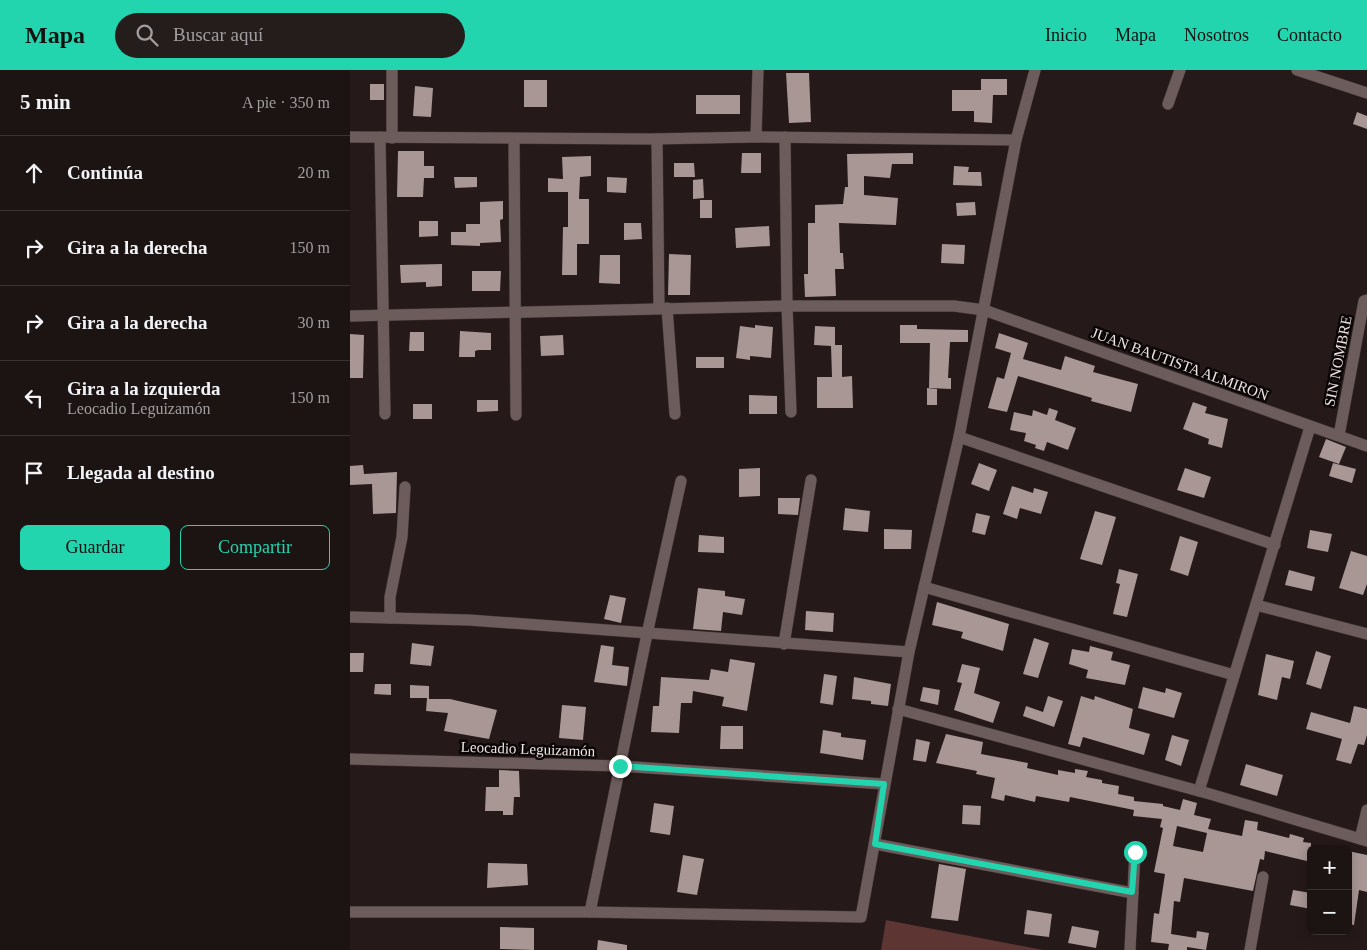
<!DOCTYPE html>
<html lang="es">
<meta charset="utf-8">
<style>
body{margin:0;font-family:Georgia,serif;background:#251c1c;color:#f1f3f6}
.controls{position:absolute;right:15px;bottom:15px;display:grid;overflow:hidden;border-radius:8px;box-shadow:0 2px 12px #0003}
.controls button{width:45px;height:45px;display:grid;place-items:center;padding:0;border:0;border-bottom:1px solid #3a3233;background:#1c1313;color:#f1f3f6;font:25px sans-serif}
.stop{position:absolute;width:15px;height:15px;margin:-11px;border:4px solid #23d5af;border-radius:50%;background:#fff}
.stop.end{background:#23d5af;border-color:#fff;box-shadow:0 1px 5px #0008}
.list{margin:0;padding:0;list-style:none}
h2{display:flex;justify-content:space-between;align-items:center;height:65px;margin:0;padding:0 20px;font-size:21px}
h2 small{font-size:16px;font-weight:400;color:#a09ea0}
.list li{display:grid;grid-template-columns:32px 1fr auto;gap:15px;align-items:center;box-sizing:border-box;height:75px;padding:0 20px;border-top:1px solid #3a3233}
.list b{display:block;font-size:19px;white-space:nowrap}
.list p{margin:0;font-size:16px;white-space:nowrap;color:#a09ea0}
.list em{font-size:16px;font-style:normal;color:#a09ea0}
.actions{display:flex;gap:10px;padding:15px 20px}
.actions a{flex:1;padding:11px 0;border:1px solid #23d5af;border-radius:8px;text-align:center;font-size:18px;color:#23d5af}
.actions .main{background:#23d5af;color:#111}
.icon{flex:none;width:28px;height:28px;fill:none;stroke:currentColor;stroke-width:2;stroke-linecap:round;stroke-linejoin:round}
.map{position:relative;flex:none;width:1017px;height:880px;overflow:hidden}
header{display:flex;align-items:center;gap:30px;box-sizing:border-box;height:70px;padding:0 25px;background:#23d5af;color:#111}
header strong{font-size:24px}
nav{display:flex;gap:28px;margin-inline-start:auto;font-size:18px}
.search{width:350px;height:45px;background:#251c1c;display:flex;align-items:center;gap:12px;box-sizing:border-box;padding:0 18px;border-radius:28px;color:#a09ea0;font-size:19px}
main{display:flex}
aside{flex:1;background:#1c1313}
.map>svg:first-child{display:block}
.grass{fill:#5d3533}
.building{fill:#a89795;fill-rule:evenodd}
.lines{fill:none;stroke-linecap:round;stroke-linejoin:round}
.minor-casing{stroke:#403635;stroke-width:12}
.minor{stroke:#6c5c5b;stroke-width:11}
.route{stroke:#23d5af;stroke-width:6}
.labels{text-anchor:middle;stroke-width:5;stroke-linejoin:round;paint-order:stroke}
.street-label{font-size:15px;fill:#ede4e3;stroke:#0b0606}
</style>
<header>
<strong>Mapa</strong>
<div class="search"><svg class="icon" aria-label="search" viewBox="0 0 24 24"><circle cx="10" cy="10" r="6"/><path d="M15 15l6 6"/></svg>Buscar aquí</div>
<nav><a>Inicio</a><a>Mapa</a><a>Nosotros</a><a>Contacto</a></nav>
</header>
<main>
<aside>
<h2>5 min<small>A pie · 350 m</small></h2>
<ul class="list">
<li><svg class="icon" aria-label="ahead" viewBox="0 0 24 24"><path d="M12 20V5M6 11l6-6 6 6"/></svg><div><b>Continúa</b></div><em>20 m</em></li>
<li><svg class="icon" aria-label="right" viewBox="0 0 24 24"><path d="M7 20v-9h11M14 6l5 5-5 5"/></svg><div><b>Gira a la derecha</b></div><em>150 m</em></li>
<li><svg class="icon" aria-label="right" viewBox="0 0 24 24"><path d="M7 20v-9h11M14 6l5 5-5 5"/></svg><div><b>Gira a la derecha</b></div><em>30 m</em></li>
<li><svg class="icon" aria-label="left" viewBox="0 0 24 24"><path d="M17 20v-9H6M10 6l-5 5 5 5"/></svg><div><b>Gira a la izquierda</b><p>Leocadio Leguizamón</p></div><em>150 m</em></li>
<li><svg class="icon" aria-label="arrive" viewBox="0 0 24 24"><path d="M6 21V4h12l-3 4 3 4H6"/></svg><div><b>Llegada al destino</b></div></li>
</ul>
<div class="actions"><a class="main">Guardar</a><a>Compartir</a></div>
</aside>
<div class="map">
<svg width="1017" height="880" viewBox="0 0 1017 880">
<rect width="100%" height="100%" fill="#261919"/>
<polygon class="grass" points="536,850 693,880 531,880"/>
<g class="building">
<polygon points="436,3 459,3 461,52 439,53"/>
<polygon points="631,9 657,9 657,25 643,25 642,53 624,52 624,41 602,41 602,20 631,20"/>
<rect x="174" y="10" width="23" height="27"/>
<rect x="20" y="14" width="14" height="16"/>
<polygon points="65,16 83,18 81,47 63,46"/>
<rect x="346" y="25" width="44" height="19"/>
<polygon points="1007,42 1017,46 1017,59 1003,54"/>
<polygon points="48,81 74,81 74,96 84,96 84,108 74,108 73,127 47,127"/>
<polygon points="392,83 411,83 411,103 391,103"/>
<polygon points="563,83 563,94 542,94 540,108 514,106 514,125 548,128 546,155 489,153 490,183 493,183 494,199 485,199 486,226 455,227 454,204 458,204 458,153 465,153 465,135 493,134 495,117 498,117 497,84"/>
<polygon points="241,86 241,106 230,107 229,129 239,129 239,174 227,174 227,205 212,205 213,157 218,157 218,122 198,122 198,108 213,109 212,87"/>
<polygon points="324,93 344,93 345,107 324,107"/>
<polygon points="604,96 619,97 618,102 631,102 632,116 603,115"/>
<polygon points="104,107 127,107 127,117 105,118"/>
<polygon points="257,107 277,108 276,123 257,122"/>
<polygon points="353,109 354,128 343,129 343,110"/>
<rect x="350" y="130" width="12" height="18"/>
<polygon points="153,131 153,149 150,150 151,172 130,173 130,176 101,175 101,162 116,162 116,154 130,154 130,132"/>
<polygon points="625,132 626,145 607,146 606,133"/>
<polygon points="69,151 88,151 88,166 69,167"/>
<polygon points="274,153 291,153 292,169 274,170"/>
<polygon points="419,156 420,176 386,178 385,158"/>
<polygon points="592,174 615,175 614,194 591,193"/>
<polygon points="319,184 341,185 340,225 318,225"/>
<polygon points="250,185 270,185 270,214 249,213"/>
<polygon points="92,194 92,216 76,217 76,212 51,213 50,195"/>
<polygon points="122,201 151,201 150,221 122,221"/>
<polygon points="405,255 423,257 421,288 400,286 400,290 386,288 390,256 405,258"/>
<polygon points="550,255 567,255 567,259 618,260 618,272 600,272 598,308 601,308 601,319 579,318 580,273 550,273"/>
<polygon points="465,256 485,257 485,275 492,275 492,307 502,306 503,338 467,338 467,307 482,307 481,276 464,275"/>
<polygon points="110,261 141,263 141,280 128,280 125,281 125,287 109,287"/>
<polygon points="60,262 74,262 74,281 59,281"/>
<polygon points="649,263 678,273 673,289 711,300 715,286 745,296 743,302 788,314 781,342 741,331 742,328 668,306 657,342 638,338 647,307 654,309 661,283 645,278"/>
<polygon points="0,264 14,265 13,308 0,308"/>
<polygon points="213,265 214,285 191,286 190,266"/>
<rect x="346" y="287" width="28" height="11"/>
<polygon points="577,318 587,319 587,335 577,335"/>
<polygon points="399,325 427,326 427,344 399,344"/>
<polygon points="127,330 148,330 148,341 127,342"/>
<polygon points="843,332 857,337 855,343 878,349 872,378 858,374 859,369 833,359"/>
<rect x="63" y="334" width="19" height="15"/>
<polygon points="699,338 708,341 705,350 726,358 718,380 697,372 694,381 685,378 686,375 674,371 676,363 660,360 664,342 682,346 683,340 697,345"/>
<polygon points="976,369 996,377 989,394 969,387"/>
<polygon points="629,393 647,400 639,421 621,414"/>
<polygon points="983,393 1006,399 1002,413 979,406"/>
<polygon points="13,395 14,404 47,402 46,443 23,444 22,414 0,415 0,396"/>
<polygon points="410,398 410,426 389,427 389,399"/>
<polygon points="835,398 861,407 854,428 827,420"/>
<polygon points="662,416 683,423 684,418 698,422 691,444 670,438 667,449 653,444"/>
<polygon points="428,428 450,428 448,445 428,444"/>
<polygon points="495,438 520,441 518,462 493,460"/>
<polygon points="745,441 766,447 752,495 730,489"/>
<polygon points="626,443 640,446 635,465 622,462"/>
<polygon points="534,459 562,460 561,479 534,479"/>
<polygon points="960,460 982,464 978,482 957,478"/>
<polygon points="349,465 374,467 374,483 348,482"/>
<polygon points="830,466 848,472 838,506 820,500"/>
<polygon points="1001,481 1017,486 1017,514 1013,525 989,518"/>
<polygon points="769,499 788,504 777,547 763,544 770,514 766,513"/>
<polygon points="939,500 965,507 962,521 935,515"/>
<polygon points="348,518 375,521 375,526 395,529 392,545 373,542 371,561 343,559"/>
<polygon points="260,525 276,528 271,553 254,549"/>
<polygon points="587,532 659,554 653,581 611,568 613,562 582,555"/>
<polygon points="456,541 484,543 483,562 455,560"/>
<polygon points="684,568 699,573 688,608 673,604"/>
<polygon points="62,573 84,576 81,596 60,594"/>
<polygon points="251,575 264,577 262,595 279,597 277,616 244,612"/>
<polygon points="740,576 763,582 761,590 780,595 775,615 736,608 738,600 719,594 722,579 739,582"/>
<polygon points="966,581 981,586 971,619 956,614"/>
<polygon points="0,583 14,583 13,602 0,602"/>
<polygon points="916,584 944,591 940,609 932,607 927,630 908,625"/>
<polygon points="380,589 405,593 397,641 372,636 374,627 343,621 342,633 331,633 329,663 301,662 303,636 309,636 311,607 359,610 361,599 378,602"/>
<polygon points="612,594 630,598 624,623 650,632 643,653 604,640 612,613 607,612"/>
<polygon points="474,604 487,606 483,635 470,633"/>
<polygon points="504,607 541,614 538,636 521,634 521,631 502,629"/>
<polygon points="25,614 41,614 41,625 24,624"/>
<polygon points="60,615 79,616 79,629 100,629 147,640 139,669 94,661 98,643 76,641 77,628 60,628"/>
<polygon points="573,617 590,620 588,635 570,631"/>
<polygon points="793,617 815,623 816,618 832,623 824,648 788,638"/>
<polygon points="698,626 713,631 704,657 673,646 676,636 693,642"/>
<polygon points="731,626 744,630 745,626 783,639 779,658 800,664 794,685 733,667 730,677 718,674"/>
<polygon points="212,635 236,637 233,670 209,668"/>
<polygon points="1004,636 1017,639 1017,665 1014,675 1008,674 1001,694 986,690 992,669 956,659 961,642 1000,653"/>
<polygon points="371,656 393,656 393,679 370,679"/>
<polygon points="473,660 491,663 491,667 516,670 513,690 470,683"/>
<path d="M596,664L633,672L631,684L678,693L677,698L708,705V700L725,703V699L738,701L736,707L752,710V713L769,716L768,724L784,727V731L813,734V736L830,740L833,729L847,733L844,745L861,749L858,759L892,766L895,750L908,752L907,760L939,768L940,764L954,768L953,772L961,773V792L915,781L914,790L910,789L903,821L834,808L830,832L824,831L821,864L846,868L847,861L859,863L856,880L837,877V880H818L819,874L801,872L804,843L809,844L815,804L804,802L813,758L810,757L812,749L783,746L784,740L720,727L719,732L686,726L685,732L655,725L654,731L641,728L645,708L626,704L627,701L586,693ZM827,756L857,763L853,782L823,776Z"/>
<polygon points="822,665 839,670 831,696 815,690"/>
<polygon points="566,669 580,672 576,692 563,690"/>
<polygon points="896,694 933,705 927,726 890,715"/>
<polygon points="149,700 169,701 170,727 164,727 163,745 153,745 153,741 135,741 136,717 149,717"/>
<polygon points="304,733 324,736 320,765 300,762"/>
<polygon points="613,735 631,736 630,755 612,754"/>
<polygon points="998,781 1017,785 1017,822 1009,820 1004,855 998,854"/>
<polygon points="333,785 354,789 347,825 327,822"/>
<polygon points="138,793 177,794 178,815 137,818"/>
<polygon points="589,794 616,799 608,851 581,848"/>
<polygon points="943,820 961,823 961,839 940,835"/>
<polygon points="677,840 702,844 699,867 674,864"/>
<polygon points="722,856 749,861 746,878 718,873"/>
<polygon points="150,857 184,858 184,880 150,879"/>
<polygon points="248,870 277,875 277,880 247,880"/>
</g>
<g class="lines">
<defs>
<g id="minor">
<polyline points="42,0 42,68"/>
<polyline points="947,0 1017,23"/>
<polyline points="818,34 830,0"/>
<polyline points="0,67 301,69 406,67 666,70"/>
<polyline points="30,67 35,344"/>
<polyline points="406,67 408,0"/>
<polyline points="435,67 437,236 441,342"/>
<polyline points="164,69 166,345"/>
<polyline points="307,69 309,238"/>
<polyline points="317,238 325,344"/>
<polyline points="0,246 437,236 604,236 634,240 1017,376"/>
<polyline points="990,360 1014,231 1017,230"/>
<polyline points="609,367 925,475"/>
<polyline points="574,517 884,605"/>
<polyline points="906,535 1017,564"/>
<polyline points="0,547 119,550 559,582"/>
<polyline points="40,548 40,527 52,467 55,417"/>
<polyline points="434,574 461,410"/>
<polyline points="548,639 860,724 1017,771"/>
<polyline points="0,689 270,696 534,714"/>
<polyline points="849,721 960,357"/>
<polyline points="1010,769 1017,740"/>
<polyline points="525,774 783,823"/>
<polyline points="0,842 240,842 511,847 559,582 609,367 666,70 685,0"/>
<polyline points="240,842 297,564 331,411"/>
<polyline points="780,880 785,782"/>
<polyline points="900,880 913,807"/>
</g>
</defs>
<use href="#minor" class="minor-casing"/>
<use href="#minor" class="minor"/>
</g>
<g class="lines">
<polyline class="route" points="270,696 534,714 525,774 782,822 785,782"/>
</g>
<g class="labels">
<g class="street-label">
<text transform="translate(988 291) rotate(-79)" y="5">SIN NOMBRE</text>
<text transform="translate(830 294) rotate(20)" y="5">JUAN BAUTISTA ALMIRON</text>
<text transform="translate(178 679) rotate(2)" y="5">Leocadio Leguizamón</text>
</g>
</g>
</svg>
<div class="controls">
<button>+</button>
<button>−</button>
</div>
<div class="stop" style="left:785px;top:782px"></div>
<div class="stop end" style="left:270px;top:696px"></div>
</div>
</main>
